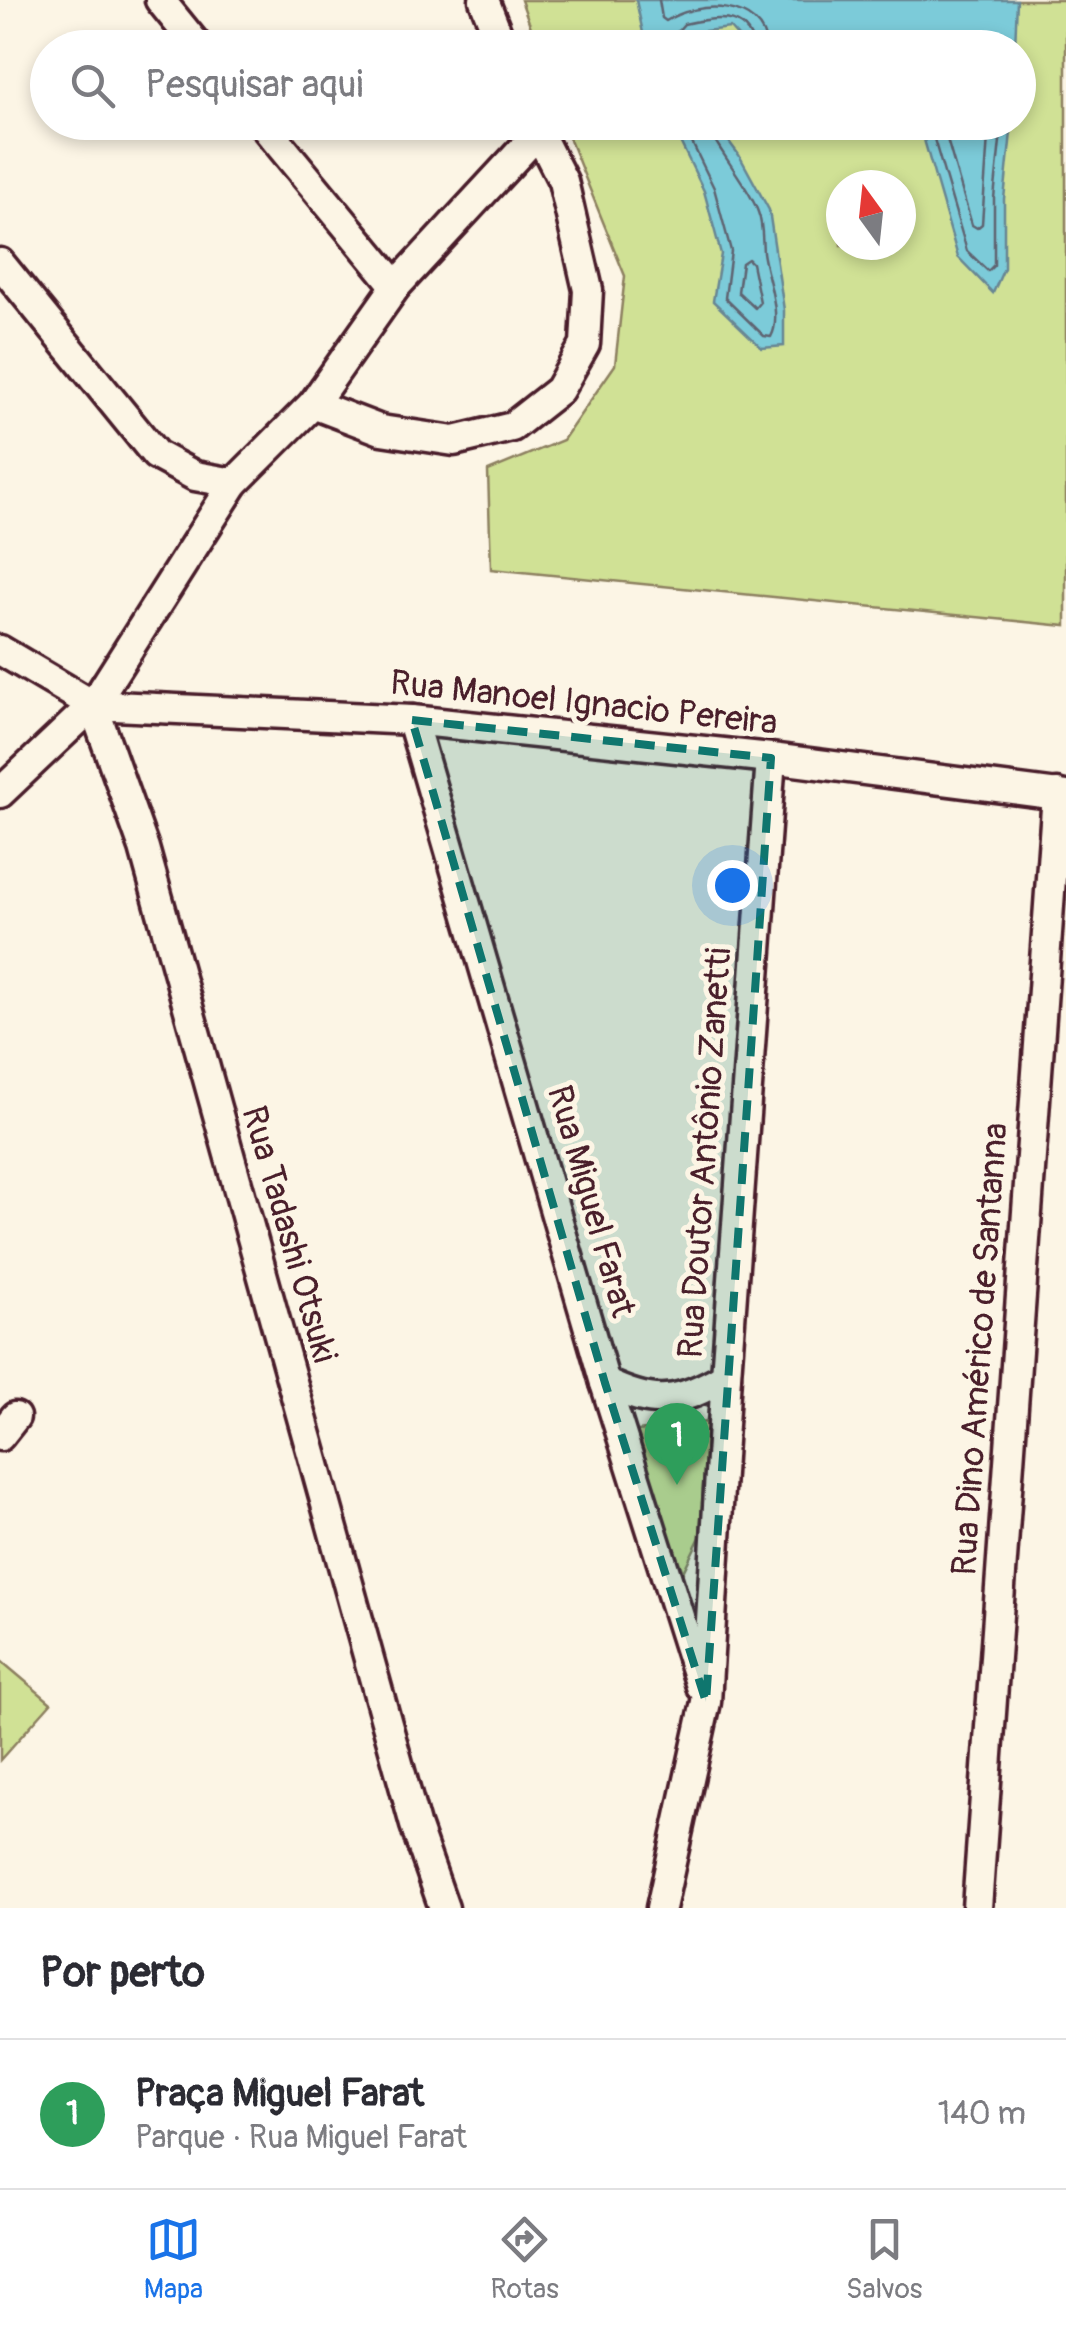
<!DOCTYPE html>
<html lang="pt">
<meta charset="utf-8">
<style>
body{margin:0;font-family:Pangolin,sans-serif;background:#f2f2f3;color:#2b2b33}
.compass{position:absolute;left:826px;top:170px;width:90px;height:90px;border-radius:50%;background:#fff;box-shadow:0 5px 15px #0003;rotate:345deg}
.you{position:absolute;left:732px;top:885px;width:35px;height:35px;margin:-25px;border:8px solid #fff;border-radius:50%;background:#1a73e8;box-shadow:0 0 0 15px #1a73e833}
.badge{display:grid;place-items:center;width:65px;height:65px;border-radius:50%;background:#1a73e8;color:#fff;font-size:32px;font-weight:700}
.pin{position:absolute;translate:-50% -82px;filter:drop-shadow(0 2px 5px #0008)}
.pin::after{content:'';position:absolute;top:52px;width:35px;height:30px;background:inherit;clip-path:polygon(0 0,100% 0,50% 100%)}
.list{margin:0;padding:0;list-style:none}
h2{display:flex;justify-content:space-between;align-items:center;height:130px;margin:0;padding:0 40px;font-size:42px}
h2 small{font-size:32px;font-weight:400;color:#7c7c81}
.list li{display:grid;grid-template-columns:65px 1fr auto;gap:30px;align-items:center;box-sizing:border-box;height:150px;padding:0 40px;border-top:2px solid #e1e1e2}
.list b{display:block;font-size:38px;white-space:nowrap}
.list p{margin:0;font-size:32px;white-space:nowrap;color:#7c7c81}
.list em{font-size:32px;font-style:normal;color:#7c7c81}
.icon{flex:none;width:55px;height:55px;fill:none;stroke:currentColor;stroke-width:2;stroke-linecap:round;stroke-linejoin:round}
.map{position:relative;flex:none;width:1066px;height:1908px;overflow:hidden}
.search{position:absolute;background:#fff;box-shadow:0 5px 15px #0003;left:30px;right:30px;top:30px;height:110px;display:flex;align-items:center;gap:25px;box-sizing:border-box;padding:0 35px;border-radius:55px;color:#7c7c81;font-size:38px}
.sheet{height:280px;background:#fff}
nav{display:flex;justify-content:space-around;align-items:center;box-sizing:border-box;height:140px;border-top:2px solid #e1e1e2;background:#fff;font-size:28px;color:#7c7c81}
nav a{display:grid;justify-items:center;gap:5px}
nav .on{color:#1a73e8}
.map>svg:first-child{display:block}
.green{fill:#d0e195;stroke:#8d8060;stroke-width:2.5;fill-rule:evenodd}
.water{fill:#7ccbd9;stroke:#688693;stroke-width:2.5}
.lines{fill:none;stroke-linecap:round;stroke-linejoin:round}
.shore{stroke:#5e6471;stroke-width:2.5}
.minor-casing{stroke:#4a1f2b;stroke-width:35}
.minor{stroke:#fcf5e5;stroke-width:28}
.marked{fill:#0f766e;fill-opacity:0.2;stroke:#0f766e;stroke-width:8;stroke-dasharray:20 12;stroke-linejoin:round}
.labels{text-anchor:middle;stroke-width:10;stroke-linejoin:round;paint-order:stroke}
.street-label{font-size:35px;fill:#4a1f2b;stroke:#fcf5e5}
</style>
<div class="map">
<svg width="1066" height="1908" viewBox="0 0 1066 1908">
<rect width="100%" height="100%" fill="#fcf5e5"/>
<filter id="ink" filterUnits="userSpaceOnUse"><feTurbulence type="fractalNoise" baseFrequency=".01" numOctaves="2"/><feDisplacementMap in="SourceGraphic" scale="20" xChannelSelector="R" yChannelSelector="G"/><feConvolveMatrix kernelMatrix="1 2 1 2 8 2 1 2 1" color-interpolation-filters="sRGB"/></filter>
<g filter="url(#ink)">
<g class="green">
<path d="M521,0H1066V626L491,569L488,471L563,440L615,365L625,276L563,123L1018,122V48L538,47ZM841,185H901V245H841Z"/>
<polygon points="707,1422 700,1537 683,1572 630,1432"/>
<polygon points="0,1660 51,1703 0,1760"/>
</g>
<g class="water">
<polygon points="636,0 1017,0 1015,47 747,47 730,28 687,33 686,47 646,47"/>
<polygon points="671,123 715,123 739,155 769,210 784,310 784,346 762,348 713,301 721,254 704,191"/>
<polygon points="883,123 1012,123 1004,199 1004,268 993,293 958,257 920,126"/>
</g>
<g class="lines">
<g class="shore">
<path d="M659,0L662,18L666,21C698,0 763,0 767,48"/>
<path d="M677,48V32L684,24C711,18 748,10 754,48"/>
<path d="M682,122L714,188L731,251L725,298L764,336L771,337C783,315 766,276 763,252C762,239 763,224 758,212C750,187 710,141 707,122"/>
<polyline points="929,122 967,251 988,271 994,265 994,198 1002,122"/>
<polyline points="942,122 972,225 977,228 982,224 989,122"/>
<polygon points="748,259 752,263 760,302 755,308 738,292 742,263"/>
</g>
<defs>
<g id="minor">
<polyline points="160,0 199,48"/>
<polyline points="484,0 503,48"/>
<polyline points="261,122 396,286"/>
<polyline points="0,263 156,455 195,476 234,483"/>
<polyline points="313,404 381,430 454,441 512,427 559,390 585,344 588,290 563,181 533,122"/>
<polyline points="0,650 93,705 412,720 771,758 1066,796"/>
<polyline points="93,705 144,848 415,1825 444,1908"/>
<polyline points="412,720 605,1383 701,1686"/>
<polyline points="0,793 93,705 234,483 313,404 396,286 538,133"/>
<path d="M605,1383C655,1407 678,1404 726,1376"/>
<polyline points="0,1436 15,1417"/>
<polyline points="661,1908 706,1702 726,1376 771,758"/>
<polyline points="977,1908 1057,794"/>
</g>
</defs>
<use href="#minor" class="minor-casing"/>
<use href="#minor" class="minor"/>
</g>
</g>
<path class="marked" d="M412,720L771,758L706,1702L605,1383Z"/>
<g class="labels">
<g class="street-label">
<text transform="translate(584 702) rotate(6)" y="12">Rua Manoel Ignacio Pereira</text>
<text transform="translate(704 1153) rotate(-86)" y="12">Rua Doutor Antônio Zanetti</text>
<text transform="translate(592 1201) rotate(74)" y="12">Rua Miguel Farat</text>
<text transform="translate(290 1234) rotate(74)" y="12">Rua Tadashi Otsuki</text>
<text transform="translate(979 1349) rotate(-86)" y="12">Rua Dino Américo de Santanna</text>
</g>
</g>
</svg>
<svg class="compass" viewBox="-18 -18 36 36"><path d="M0-13l5 13h-10z" fill="#e53935"/><path d="M0 13l5-13h-10z" fill="#7c7c81"/></svg>
<div class="you"></div>
<div class="pin badge" style="left:677px;top:1485px;background:#2e9e5b">1</div>
<div class="search"><svg class="icon" aria-label="search" viewBox="0 0 24 24"><circle cx="10" cy="10" r="6"/><path d="M15 15l6 6"/></svg>Pesquisar aqui</div>
</div>
<section class="sheet">
<h2>Por perto<small></small></h2>
<ul class="list">
<li><span class="badge" style="background:#2e9e5b">1</span><div><b>Praça Miguel Farat</b><p>Parque · Rua Miguel Farat</p></div><em>140 m</em></li>
</ul>
</section>
<nav>
<a class="on"><svg class="icon" aria-label="map" viewBox="0 0 24 24"><path d="M3 6l6-2 6 2 6-2v14l-6 2-6-2-6 2zM9 4v14M15 6v14"/></svg>Mapa</a>
<a><svg class="icon" aria-label="directions" viewBox="0 0 24 24"><path d="M12 3l9 9-9 9-9-9zM9 14v-3h6M13 9l2 2-2 2"/></svg>Rotas</a>
<a><svg class="icon" aria-label="saved" viewBox="0 0 24 24"><path d="M7 4h10v16l-5-4-5 4z"/></svg>Salvos</a>
</nav>
